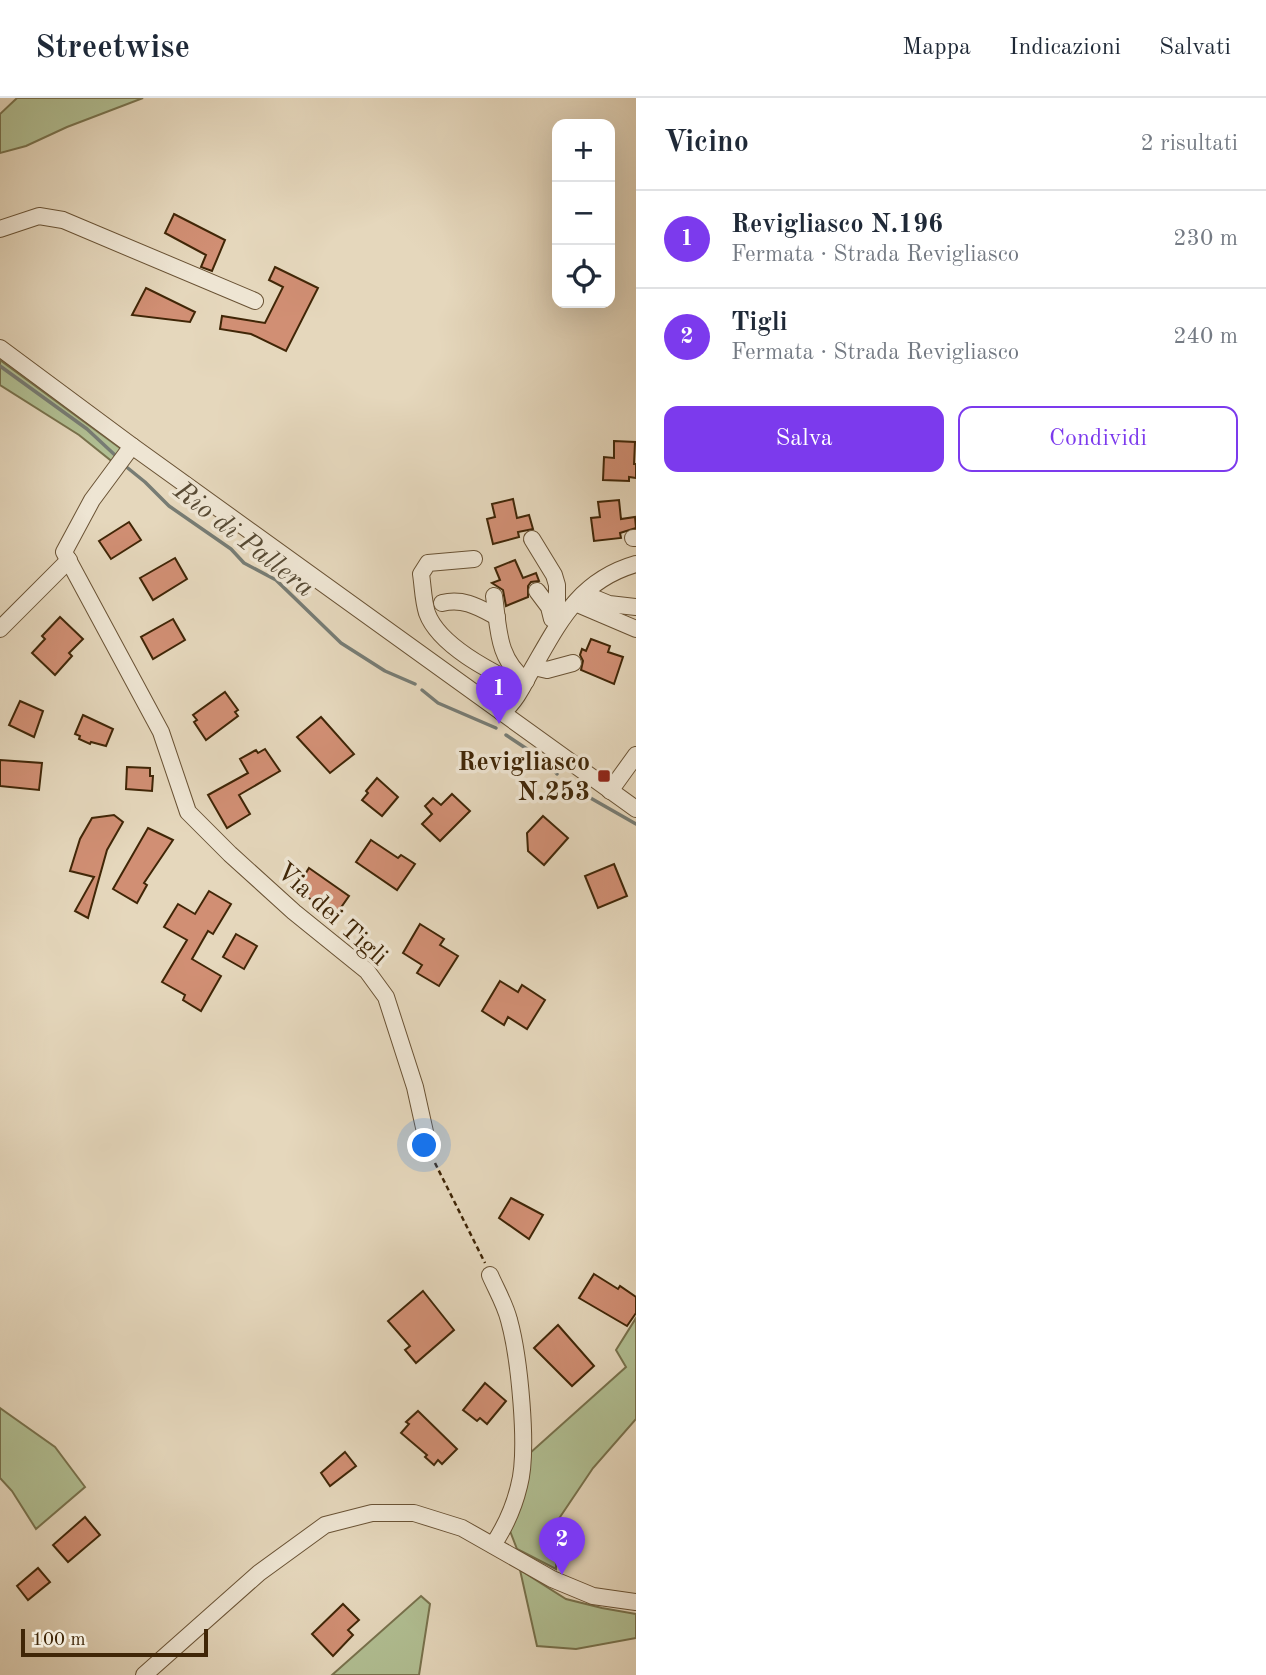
<!DOCTYPE html>
<html lang="it">
<meta charset="utf-8">
<style>
body{margin:0;font-family:"Old Standard TT",serif;background:#f6f6f7;color:#1f2937}
.controls{position:absolute;right:21px;top:21px;display:grid;overflow:hidden;border-radius:14px;box-shadow:0 7px 28px #0002}
.controls button{width:63px;height:63px;display:grid;place-items:center;padding:0;border:0;border-bottom:2px solid #e0e1e3;background:#fff;color:#1f2937;font:35px sans-serif}
.scale{position:absolute;left:21px;bottom:18px;width:187px;box-sizing:border-box;padding-left:7px;border:4px solid #402607;border-top:0;font-size:19px;line-height:24px;white-space:nowrap;color:#402607;-webkit-text-stroke:5px #eee5d3;paint-order:stroke}
.you{position:absolute;left:425px;top:1048px;width:24px;height:24px;margin:-18px;border:5px solid #fff;border-radius:50%;background:#1a73e8;box-shadow:0 0 0 10px #1a73e833}
.badge{display:grid;place-items:center;width:46px;height:46px;border-radius:50%;background:#7c3aed;color:#fff;font-size:23px;font-weight:700}
.pin{position:absolute;translate:-50% -58px;filter:drop-shadow(0 2px 4px #0008)}
.pin::after{content:'';position:absolute;top:37px;width:24px;height:21px;background:inherit;clip-path:polygon(0 0,100% 0,50% 100%)}
.list{margin:0;padding:0;list-style:none}
h2{display:flex;justify-content:space-between;align-items:center;height:91px;margin:0;padding:0 28px;font-size:30px}
h2 small{font-size:23px;font-weight:400;color:#747a83}
.list li{display:grid;grid-template-columns:46px 1fr auto;gap:21px;align-items:center;box-sizing:border-box;height:98px;padding:0 28px;border-top:2px solid #e0e1e3}
.list b{display:block;font-size:26px;white-space:nowrap}
.list p{margin:0;font-size:23px;white-space:nowrap;color:#747a83}
.list em{font-size:23px;font-style:normal;color:#747a83}
.actions{display:flex;gap:14px;padding:21px 28px}
.actions a{flex:1;padding:16px 0;border:2px solid #7c3aed;border-radius:14px;text-align:center;font-size:24px;color:#7c3aed}
.actions .main{background:#7c3aed;color:#fff}
.icon{flex:none;width:38px;height:38px;fill:none;stroke:currentColor;stroke-width:2;stroke-linecap:round;stroke-linejoin:round}
.map{position:relative;flex:none;width:636px;height:1577px;overflow:hidden}
header{display:flex;align-items:center;gap:42px;box-sizing:border-box;height:98px;padding:0 35px;background:#fff;border-bottom:2px solid #e0e1e3}
header strong{font-size:33px}
nav{display:flex;gap:38px;margin-inline-start:auto;font-size:24px}
main{display:flex}
aside{flex:1;background:#fff}
.map>svg:first-child{display:block}
.green{fill:#b1bf93;stroke:#78724d;stroke-width:2}
.lines{fill:none;stroke-linecap:round;stroke-linejoin:round}
.stream{stroke:#777c74;stroke-width:3.5}
.building{fill:#d18f74;stroke:#402607;stroke-width:2}
.minor-casing{stroke:#695234;stroke-width:18}
.path{stroke:#402607;stroke-width:2.5;stroke-dasharray:5 3.5;stroke-linecap:butt}
.minor{stroke:#eee5d3;stroke-width:16}
.poi-dot{fill:#8f2418;stroke:#eee5d3;stroke-width:2.5}
.labels{text-anchor:middle;stroke-width:7;stroke-linejoin:round;paint-order:stroke}
.poi-label{font-size:26px;font-weight:bold;fill:#402607;stroke:#eee5d3;text-anchor:end}
.street-label{font-size:26px;fill:#402607;stroke:#eee5d3}
.water-label{font-size:28px;font-style:italic;fill:#574a34;stroke:#eee5d3}
</style>
<header>
<strong>Streetwise</strong>
<nav><a>Mappa</a><a>Indicazioni</a><a>Salvati</a></nav>
</header>
<main>
<div class="map">
<svg width="636" height="1577" viewBox="0 0 636 1577">
<rect width="100%" height="100%" fill="#e5d7bc"/>
<filter id="stains"><feTurbulence type="fractalNoise" baseFrequency=".00286" numOctaves="4"/><feColorMatrix values="0 0 0 0 .2 0 0 0 0 .09 0 0 0 0 .02 0 0 0 .5 -.17"/></filter>
<radialGradient id="worn" r=".72"><stop offset=".6" stop-color="#630" stop-opacity="0"/><stop offset="1" stop-color="#630" stop-opacity=".3"/></radialGradient>
<g class="green">
<polygon points="17,0 143,0 67,29 26,48 0,55 0,16"/>
<polygon points="0,262 124,353 114,365 79,337 0,287"/>
<polygon points="636,1220 636,1321 593,1370 556,1425 556,1471 517,1451 510,1433 530,1355 626,1269 616,1252"/>
<polygon points="0,1310 55,1349 85,1389 36,1431 12,1393 0,1380"/>
<polygon points="520,1472 566,1501 602,1510 636,1516 636,1540 576,1551 537,1548"/>
<polygon points="421,1498 430,1506 419,1577 332,1577"/>
</g>
<g class="lines">
<g class="stream">
<polyline points="0,268 87,331 116,358"/>
<polyline points="124,367 145,384 169,408 231,451 244,465 276,482 341,545 385,573 415,586"/>
<polyline points="422,592 438,605 496,630"/>
<polyline points="506,637 548,665 557,676"/>
<polyline points="566,686 636,726"/>
</g>
</g>
<g class="building">
<polygon points="174,116 225,142 212,173 201,169 206,157 165,135"/>
<polygon points="275,169 318,190 286,253 251,236 220,231 222,218 265,225 283,189 269,182"/>
<polygon points="146,190 195,214 190,224 132,217"/>
<polygon points="614,343 635,344 634,366 636,366 636,380 629,379 629,383 603,382 604,359 614,360"/>
<polygon points="513,401 517,420 529,417 533,431 518,434 519,439 493,446 487,421 495,419 492,406"/>
<polygon points="619,402 621,421 635,419 636,430 620,435 621,440 594,443 591,420 600,419 598,404"/>
<polygon points="129,424 141,442 111,461 99,443"/>
<polygon points="175,460 187,481 153,502 140,480"/>
<polygon points="515,462 523,480 536,475 539,483 531,484 528,488 528,499 506,508 503,492 492,485 500,482 495,470"/>
<polygon points="60,519 83,541 69,555 72,558 55,577 32,555 45,541 42,538"/>
<polygon points="173,521 185,542 153,561 141,539"/>
<polygon points="591,541 610,548 608,554 623,559 614,586 581,572 583,563 580,557 582,551 586,553"/>
<polygon points="225,594 238,612 235,614 238,618 206,642 194,624 197,622 193,617"/>
<polygon points="20,603 43,613 34,639 9,627"/>
<polygon points="83,617 113,631 106,648 91,644 90,646 79,641 80,638 75,636"/>
<polygon points="321,619 354,656 330,675 297,639"/>
<polygon points="265,651 280,673 239,697 250,716 227,730 208,697 248,675 240,661 256,652 258,655"/>
<polygon points="0,662 42,665 39,692 0,688"/>
<polygon points="127,669 150,670 150,678 153,678 152,693 126,691"/>
<polygon points="377,680 398,699 382,718 362,702 368,695 366,693"/>
<polygon points="452,696 470,713 440,743 422,726 432,716 425,708 433,700 441,707"/>
<polygon points="114,717 123,724 107,752 88,820 75,813 94,779 70,773 80,741 92,720"/>
<polygon points="543,718 568,740 544,767 528,753 527,735"/>
<polygon points="148,730 173,742 144,785 147,787 137,805 113,791"/>
<polygon points="371,742 398,760 401,757 415,766 397,792 356,764"/>
<polygon points="614,766 627,798 598,810 585,778"/>
<polygon points="309,770 349,798 335,818 296,791"/>
<polygon points="209,793 231,806 213,836 208,833 192,861 221,878 201,913 183,902 185,897 162,884 187,842 164,829 178,806 195,816"/>
<polygon points="420,826 444,841 440,847 458,858 439,888 417,875 422,867 403,855"/>
<polygon points="236,836 257,848 244,871 223,859"/>
<polygon points="500,883 518,894 522,887 545,902 527,931 508,919 504,927 482,913"/>
<polygon points="511,1100 543,1117 529,1141 499,1120"/>
<polygon points="594,1176 618,1191 620,1188 636,1199 636,1215 627,1228 579,1200"/>
<polygon points="423,1193 454,1232 416,1265 405,1252 410,1248 388,1223"/>
<polygon points="558,1227 594,1268 572,1288 534,1250"/>
<polygon points="485,1285 506,1303 487,1326 480,1320 477,1323 463,1312"/>
<polygon points="418,1313 457,1351 442,1366 438,1362 434,1367 425,1359 427,1357 401,1335 409,1326 406,1324"/>
<polygon points="345,1354 356,1368 330,1388 321,1375"/>
<polygon points="85,1419 100,1437 68,1464 53,1447"/>
<polygon points="38,1470 50,1484 28,1502 17,1488"/>
<polygon points="343,1506 359,1522 348,1532 353,1537 333,1558 312,1536"/>
</g>
<g class="lines">
<defs>
<g id="minor">
<polyline points="0,131 39,118 63,122 255,203"/>
<polyline points="0,250 132,348 636,711"/>
<polyline points="132,348 92,402 64,454 161,634 188,714 230,756 294,814 367,873 386,899 415,989 429,1052"/>
<polyline points="633,440 636,440"/>
<polyline points="532,441 554,477 557,487 557,526"/>
<path d="M474,461L428,465L421,476C423,489 423,502 427,515C439,548 492,574 522,589"/>
<polyline points="537,493 549,509 552,521"/>
<polyline points="587,497 609,506 636,509"/>
<path d="M494,498C499,532 497,560 526,583"/>
<path d="M442,505C464,500 478,509 497,519"/>
<polyline points="575,505 636,531"/>
<polyline points="0,531 69,462"/>
<polyline points="534,569 547,572 573,565"/>
<path d="M502,615C515,604 522,590 530,575C558,527 577,483 636,466"/>
<polyline points="610,693 636,657"/>
<path d="M490,1177C496,1191 505,1206 509,1222C519,1258 529,1352 519,1388C514,1409 505,1429 493,1447"/>
<polyline points="144,1577 259,1475 325,1427 372,1415 414,1415 462,1430 552,1481 593,1498 636,1504"/>
</g>
</defs>
<use href="#minor" class="minor-casing"/>
<polyline class="path" points="435,1065 485,1165"/>
<use href="#minor" class="minor"/>
</g>
<rect class="poi-dot" x="597" y="671" width="14" height="14" rx="3.5"/>
<g class="labels">
<g class="poi-label">
<text x="590" y="672">Revigliasco<tspan x="590" dy="30">N.253</tspan></text>
</g>
<g class="street-label">
<text transform="translate(333 815) rotate(42)" y="9">Via dei Tigli</text>
</g>
<g class="water-label">
<text transform="translate(245 440) rotate(38)" y="10">Rio di Pallera</text>
</g>
</g>
<rect width="100%" height="100%" filter="url(#stains)"/>
<rect width="100%" height="100%" fill="url(#worn)"/>
</svg>
<div class="controls">
<button>+</button>
<button>−</button>
<button><svg class="icon" aria-label="locate" viewBox="0 0 24 24"><circle cx="12" cy="12" r="6"/><path d="M12 2v4M12 18v4M2 12h4M18 12h4"/></svg></button>
</div>
<div class="scale">100 m</div>
<div class="you"></div>
<div class="pin badge" style="left:499px;top:626px">1</div>
<div class="pin badge" style="left:562px;top:1477px">2</div>
</div>
<aside>
<h2>Vicino<small>2 risultati</small></h2>
<ul class="list">
<li><span class="badge">1</span><div><b>Revigliasco N.196</b><p>Fermata · Strada Revigliasco</p></div><em>230 m</em></li>
<li><span class="badge">2</span><div><b>Tigli</b><p>Fermata · Strada Revigliasco</p></div><em>240 m</em></li>
</ul>
<div class="actions"><a class="main">Salva</a><a>Condividi</a></div>
</aside>
</main>
